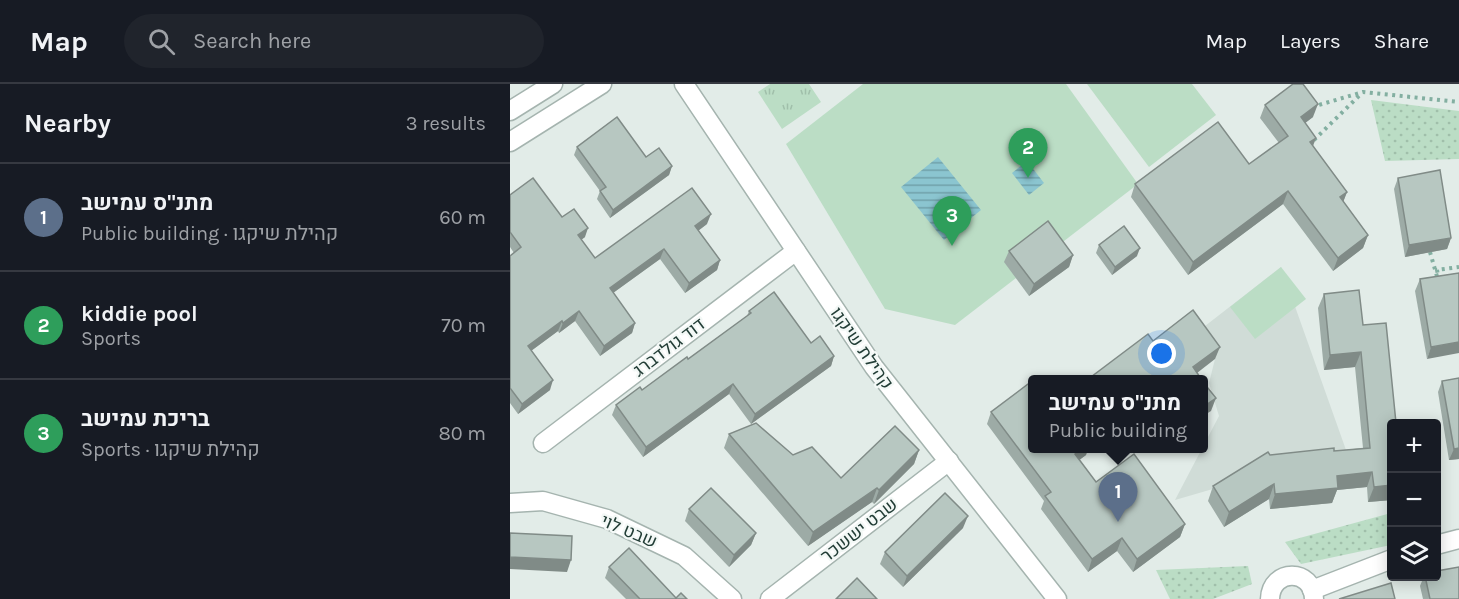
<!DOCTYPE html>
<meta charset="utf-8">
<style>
body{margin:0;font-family:Karla,Heebo,sans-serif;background:#20242c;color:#f1f3f6}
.controls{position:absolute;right:18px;bottom:18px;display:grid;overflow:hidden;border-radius:6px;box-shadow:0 3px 15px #0003}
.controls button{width:54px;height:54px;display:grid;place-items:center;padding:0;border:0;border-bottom:2px solid #363941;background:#171b24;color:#f1f3f6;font:30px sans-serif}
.you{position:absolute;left:652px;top:270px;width:21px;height:21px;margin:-15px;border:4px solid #fff;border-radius:50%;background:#1a73e8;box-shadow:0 0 0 9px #1a73e833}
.badge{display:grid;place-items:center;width:39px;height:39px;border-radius:50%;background:#8c9099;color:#fff;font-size:20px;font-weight:700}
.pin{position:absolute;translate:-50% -50px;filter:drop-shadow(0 2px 3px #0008)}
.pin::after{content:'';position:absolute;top:32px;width:21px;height:18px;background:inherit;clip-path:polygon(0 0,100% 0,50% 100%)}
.popup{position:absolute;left:518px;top:291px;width:180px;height:78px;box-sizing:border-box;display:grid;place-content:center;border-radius:6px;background:#171b24;filter:drop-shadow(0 2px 4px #0005);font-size:20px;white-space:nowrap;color:#9ea1a6}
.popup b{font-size:22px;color:#f1f3f6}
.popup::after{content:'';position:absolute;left:50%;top:100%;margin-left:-12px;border:12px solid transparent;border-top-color:#171b24}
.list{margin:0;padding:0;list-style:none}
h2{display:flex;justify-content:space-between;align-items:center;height:78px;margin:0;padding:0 24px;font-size:26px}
h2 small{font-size:20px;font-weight:400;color:#9ea1a6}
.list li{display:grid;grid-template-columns:39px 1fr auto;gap:18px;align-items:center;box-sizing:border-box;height:108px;padding:0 24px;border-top:2px solid #363941}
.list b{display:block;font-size:22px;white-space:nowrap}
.list p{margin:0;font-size:20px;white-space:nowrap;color:#9ea1a6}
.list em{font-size:20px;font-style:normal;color:#9ea1a6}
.icon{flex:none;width:33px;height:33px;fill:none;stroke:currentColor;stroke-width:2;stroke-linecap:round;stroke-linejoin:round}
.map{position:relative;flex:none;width:949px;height:515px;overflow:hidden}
header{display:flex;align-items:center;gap:36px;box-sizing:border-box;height:84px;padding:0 30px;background:#171b24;border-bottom:2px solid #363941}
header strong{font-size:28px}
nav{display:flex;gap:33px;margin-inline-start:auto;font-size:21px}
.search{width:420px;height:54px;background:#20242c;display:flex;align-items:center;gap:15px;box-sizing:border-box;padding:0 21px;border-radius:33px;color:#9ea1a6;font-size:22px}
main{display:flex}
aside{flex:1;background:#171b24}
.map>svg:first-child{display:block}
.built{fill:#d0dcd7}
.grass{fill:url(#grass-dots)}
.park{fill:url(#park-tufts)}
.garden{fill:#bbddc5}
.water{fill:url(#water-rules)}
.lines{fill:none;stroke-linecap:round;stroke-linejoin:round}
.minor-casing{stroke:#a5b4af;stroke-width:21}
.tertiary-casing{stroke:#a5b4af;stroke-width:21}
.path{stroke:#83afa1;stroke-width:4;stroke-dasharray:3 4.5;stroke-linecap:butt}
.minor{stroke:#fff;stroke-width:18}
.tertiary{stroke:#fff;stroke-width:18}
.wall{fill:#9daba6}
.shaded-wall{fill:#808b87}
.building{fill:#b7c7c1;stroke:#808b87;stroke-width:1.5}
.labels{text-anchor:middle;stroke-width:4.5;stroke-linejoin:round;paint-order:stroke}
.street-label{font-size:18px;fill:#223d36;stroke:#f3f8f6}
</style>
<header>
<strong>Map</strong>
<div class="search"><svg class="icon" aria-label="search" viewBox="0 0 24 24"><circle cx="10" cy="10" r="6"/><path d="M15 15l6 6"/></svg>Search here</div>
<nav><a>Map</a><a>Layers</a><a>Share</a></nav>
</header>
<main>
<aside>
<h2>Nearby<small>3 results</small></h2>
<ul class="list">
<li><span class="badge" style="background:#5c6f8a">1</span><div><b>מתנ&quot;ס עמישב</b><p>Public building · קהילת שיקגו</p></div><em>60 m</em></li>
<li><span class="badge" style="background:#2e9e5b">2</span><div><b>kiddie pool</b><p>Sports</p></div><em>70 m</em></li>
<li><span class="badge" style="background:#2e9e5b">3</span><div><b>בריכת עמישב</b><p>Sports · קהילת שיקגו</p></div><em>80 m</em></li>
</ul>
</aside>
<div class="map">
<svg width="949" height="515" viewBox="0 0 949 515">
<defs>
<pattern id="grass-dots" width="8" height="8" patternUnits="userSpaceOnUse" patternTransform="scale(1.5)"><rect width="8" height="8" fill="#bbddc5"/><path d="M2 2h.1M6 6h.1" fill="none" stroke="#a0bfaa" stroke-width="1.8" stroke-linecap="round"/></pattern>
<pattern id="park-tufts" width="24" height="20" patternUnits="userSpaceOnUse" patternTransform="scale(1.5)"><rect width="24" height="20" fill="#bbddc5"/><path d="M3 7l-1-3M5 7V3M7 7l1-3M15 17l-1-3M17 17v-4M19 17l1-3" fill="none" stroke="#a0bfaa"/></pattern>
<pattern id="water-rules" width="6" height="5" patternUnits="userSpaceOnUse" patternTransform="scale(1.5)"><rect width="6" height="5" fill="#8bc5d0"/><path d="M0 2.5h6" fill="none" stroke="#71a1aa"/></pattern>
</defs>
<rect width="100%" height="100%" fill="#e2ece8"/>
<polygon class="built" points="771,183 836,366 665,416 709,332 699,299 705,275 686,249"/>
<g class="grass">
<polygon points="861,16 949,27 949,75 875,77"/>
<polygon points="881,429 881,461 791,480 775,458"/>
<polygon points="738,482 742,500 703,515 660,515 646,486"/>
</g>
<polygon class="park" points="260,0 299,0 311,18 272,45 248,8"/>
<g class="garden">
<polygon points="353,0 556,0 628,100 445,241 375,225 276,60"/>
<polygon points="577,0 682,0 706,31 639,83"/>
<polygon points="771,183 796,215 745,255 720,223"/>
</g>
<g class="water">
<polygon points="428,73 471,126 434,156 391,103"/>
<polygon points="517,77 534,99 519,111 502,89"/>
</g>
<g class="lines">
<defs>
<g id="minor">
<polyline points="174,0 364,283 547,515"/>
<polyline points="33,359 286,167"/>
<polyline points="0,419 33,417 97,435 174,472 222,515"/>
<polyline points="260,515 439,377"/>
</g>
<g id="tertiary">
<polyline points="0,27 43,0"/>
<polyline points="0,58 92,0"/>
<polyline points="926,461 949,455"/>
<polyline points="802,506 882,475"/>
<path d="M760,515C761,484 803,484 804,515"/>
</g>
</defs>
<use href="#minor" class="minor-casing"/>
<use href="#tertiary" class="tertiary-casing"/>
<g class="path">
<polyline points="802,23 853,8 949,18"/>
<polyline points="804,56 852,9"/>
<polyline points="920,168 928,196"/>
<polyline points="929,196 927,186 949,183"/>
</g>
<use href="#minor" class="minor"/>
<use href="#tertiary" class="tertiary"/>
</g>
<g class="wall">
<polygon points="755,21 803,33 795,39 806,54 803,62 837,108 833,118 858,151 853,164 823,187 773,120 678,191 621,113 625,100 739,80 769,59 750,34"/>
<polygon points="67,63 136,73 162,82 159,91 100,134 87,115 90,107 64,71"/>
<polygon points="888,94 941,154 937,165 895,173 884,105"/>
<polygon points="0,111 52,133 75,153 71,156 85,174 197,140 188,147 210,176 207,186 175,209 150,175 103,209 125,239 122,249 90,272 65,237 49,249 48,247 21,267 40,306 8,330 0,319 0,172 4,169 0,163"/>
<polygon points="589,161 627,172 602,191 586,169"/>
<polygon points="499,167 563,171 559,183 519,212 494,178"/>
<polygon points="949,189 917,275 905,207 910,195"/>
<polygon points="814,210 853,241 882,339 882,416 858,418 857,403 827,406 822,419 760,425 759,415 714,443 698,417 703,402 760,371 824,367 853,364 845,283 814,286 808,224"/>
<polygon points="239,227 301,259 324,272 321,282 241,340 219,310 133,373 102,331 106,321 132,306 178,275 237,232"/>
<polygon points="949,294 949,375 939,376 928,308 932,297"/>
<polygon points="481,328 522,364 578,364 576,371 569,376 586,398 675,440 670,453 623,488 607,467 578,488 531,425 534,417 477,340"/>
<polygon points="219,350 283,371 331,394 409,366 404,380 364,420 362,418 298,462 214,364"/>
<polygon points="179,425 246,449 241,461 219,483 175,437"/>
<polygon points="453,444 393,503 370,480 375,468"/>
<polygon points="99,483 166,514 177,515 116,515 95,494"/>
<polygon points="914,492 927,492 949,515 913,515 910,502"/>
</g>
<g class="shaded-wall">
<polygon points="808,20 803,33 786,46 791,33"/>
<polygon points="806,54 801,66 800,58"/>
<polygon points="162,82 159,91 100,134 103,126"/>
<polygon points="778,107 773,120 678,191 683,178"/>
<polygon points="837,108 832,121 830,113"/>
<polygon points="201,130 197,140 181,152 185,142"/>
<polygon points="78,144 75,153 64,161 68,151"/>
<polygon points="858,151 853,164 823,187 828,174"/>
<polygon points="941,154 937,165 895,173 899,161"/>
<polygon points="630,164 627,172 602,191 605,183"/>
<polygon points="154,165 150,175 96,214 100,204"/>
<polygon points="563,171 559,183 519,212 524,200"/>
<polygon points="210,176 207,186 175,209 179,199"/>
<polygon points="69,227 65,237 49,249 53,239"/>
<polygon points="52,237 48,247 14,272 18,262"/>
<polygon points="125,239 122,249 90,272 94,262"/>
<polygon points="949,258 949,269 917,275 921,263"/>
<polygon points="710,263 705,275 678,296 683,283"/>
<polygon points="851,268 845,283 814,286 820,271"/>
<polygon points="324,272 321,282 241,340 245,330"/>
<polygon points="43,296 40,306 8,330 12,320"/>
<polygon points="223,300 219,310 133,373 136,363"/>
<polygon points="706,314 701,327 693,332 693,323"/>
<polygon points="572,364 578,364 576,371 560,383 565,370"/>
<polygon points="949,364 949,375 939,376 944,365"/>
<polygon points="409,366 404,380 364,420 369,406"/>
<polygon points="862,388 857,403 827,406 822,419 760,425 765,410 827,392"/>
<polygon points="764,400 759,415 714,443 719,428"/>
<polygon points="882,401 882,416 858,418 864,403"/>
<polygon points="367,404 362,418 298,462 303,448"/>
<polygon points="458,432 453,444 393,503 397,492"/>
<polygon points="675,440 670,453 623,488 627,475"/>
<polygon points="246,449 241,461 219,483 224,471"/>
<polygon points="612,454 607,467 578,488 582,475"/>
<polygon points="0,473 61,476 57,488 0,485"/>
</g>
<g class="building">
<polygon points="783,0 793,0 808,20 791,33 806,54 800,58 837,108 830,113 858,151 828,174 778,107 683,178 625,100 708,38 739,80 778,52 755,21"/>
<polygon points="107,33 136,73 149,64 162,82 103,126 90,107 96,103 67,63"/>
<polygon points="930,86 941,154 899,161 888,94"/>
<polygon points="23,94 52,133 64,125 78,144 68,151 85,174 182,104 201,130 185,142 210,176 179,199 154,165 126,185 100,204 125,239 94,262 69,227 53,239 52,237 18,262 43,296 12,320 0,304 0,172 11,163 0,148 0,111"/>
<polygon points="538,137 563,171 524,200 499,167"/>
<polygon points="614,142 630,164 605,183 589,161"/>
<polygon points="949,189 949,258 921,263 910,195"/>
<polygon points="849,206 853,241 876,239 886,339 882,339 882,401 864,403 862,388 827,392 828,404 765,410 764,400 719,428 703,402 758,368 760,371 824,364 824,367 860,364 851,268 820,271 814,210"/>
<polygon points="264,208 301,259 310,252 324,272 245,330 223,300 136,363 106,321 130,303 132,306 177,273 178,275 241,229 239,227"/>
<polygon points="683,226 710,263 683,283 692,296 643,296 641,292 636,296 577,296 638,250 643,257"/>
<polygon points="949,294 949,364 944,365 932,297"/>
<polygon points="522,297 522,364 572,364 565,370 586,398 624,370 675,440 627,475 612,454 582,475 535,412 541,408 481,328"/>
<polygon points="693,298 706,314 693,323"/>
<polygon points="246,339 283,371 302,363 331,394 385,342 409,366 369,406 367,404 303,448 219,350"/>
<polygon points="201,404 246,449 224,471 179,425"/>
<polygon points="435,409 458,432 397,492 375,468"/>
<polygon points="0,449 62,452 61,476 0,473"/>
<polygon points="119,464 166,514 171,509 177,515 130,515 99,483"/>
<polygon points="949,483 949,515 920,515 915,492 927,492 927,487"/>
<polygon points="347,494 367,515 326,515"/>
<polygon points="881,499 885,515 829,515"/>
</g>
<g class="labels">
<g class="street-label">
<text transform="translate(159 263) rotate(-37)" y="6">דוד גולדברג</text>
<text transform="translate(352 264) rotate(55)" y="6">קהילת שיקגו</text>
<text transform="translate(349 446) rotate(-38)" y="6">שבט יששכר</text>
<text transform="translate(119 447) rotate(23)" y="6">שבט לוי</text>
</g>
</g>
</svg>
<div class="controls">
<button>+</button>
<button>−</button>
<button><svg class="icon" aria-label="layers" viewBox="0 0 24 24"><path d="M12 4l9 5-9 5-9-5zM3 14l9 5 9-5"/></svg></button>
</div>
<div class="you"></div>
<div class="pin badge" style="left:608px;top:438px;background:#5c6f8a">1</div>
<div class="popup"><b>מתנ&quot;ס עמישב</b>Public building</div>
<div class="pin badge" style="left:518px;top:94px;background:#2e9e5b">2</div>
<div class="pin badge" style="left:442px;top:162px;background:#2e9e5b">3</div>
</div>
</main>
